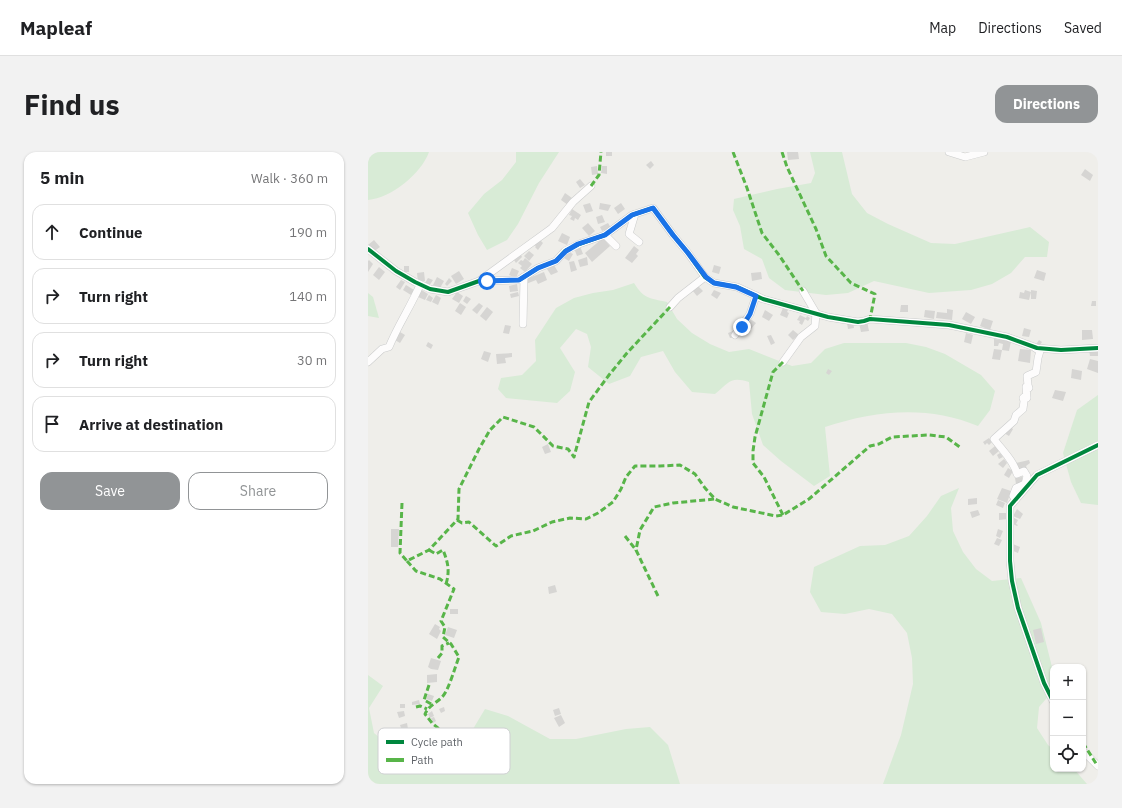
<!DOCTYPE html>
<meta charset="utf-8">
<style>
body{margin:0;font-family:"IBM Plex Sans",sans-serif;background:#f2f2f2;color:#202124}
.controls{position:absolute;right:12px;bottom:12px;display:grid;overflow:hidden;border-radius:8px;box-shadow:0 1px 3px #0004}
.controls button{width:36px;height:36px;display:grid;place-items:center;padding:0;border:0;border-bottom:1px solid #e0e0e0;background:#fff;color:#202124;font:20px sans-serif}
.stop{position:absolute;width:12px;height:12px;margin:-9px;border:3px solid #1a73e8;border-radius:50%;background:#fff}
.stop.end{background:#1a73e8;border-color:#fff;box-shadow:0 1px 4px #0008}
.list{margin:0;padding:0;list-style:none}
h2{display:flex;justify-content:space-between;align-items:center;height:52px;margin:0;padding:0 16px;font-size:17px}
h2 small{font-size:13px;font-weight:400;color:#757577}
.list li{display:grid;grid-template-columns:26px 1fr auto;gap:12px;align-items:center;box-sizing:border-box;height:56px;margin:0 8px 8px;padding:0 8px;border:1px solid #e0e0e0;border-radius:12px}
.list b{display:block;font-size:15px;white-space:nowrap}
.list em{font-size:13px;font-style:normal;color:#757577}
.actions{display:flex;gap:8px;padding:12px 16px}
.actions a{flex:1;padding:9px 0;border:1px solid #919496;border-radius:12px;text-align:center;font-size:14px;color:#919496}
.actions .main{background:#919496;color:#fff}
.icon{flex:none;width:22px;height:22px;fill:none;stroke:currentColor;stroke-width:2;stroke-linecap:round;stroke-linejoin:round}
.map{position:relative;flex:none;width:730px;height:632px;overflow:hidden;border-radius:12px}
header{display:flex;align-items:center;gap:24px;box-sizing:border-box;height:56px;padding:0 20px;background:#fff;border-bottom:1px solid #e0e0e0}
header strong{font-size:19px}
nav{display:flex;gap:22px;margin-inline-start:auto;font-size:14px}
.intro{display:flex;align-items:center;justify-content:space-between;box-sizing:border-box;height:96px;padding:0 24px}
h1{margin:0;font-size:28px}
.button{padding:10px 18px;border-radius:12px;background:#919496;color:#fff;font-size:14px;font-weight:700}
main{display:flex;gap:24px;padding:0 24px}
aside{flex:1;background:#fff;border-radius:12px;box-shadow:0 1px 3px #0004}
.map>svg:first-child{display:block}
.green{fill:#d8ebd6}
.building{fill:#d6d5d3}
.lines{fill:none;stroke-linecap:round;stroke-linejoin:round}
.minor-casing{stroke:#cbcccc;stroke-width:8}
.minor{stroke:#fdfcfc;stroke-width:7}
.quiet{stroke:#58b549;stroke-width:3;stroke-dasharray:6 3;stroke-linecap:butt}
.cycleway-casing{stroke:#fff;stroke-width:6}
.cycleway{stroke:#00873e;stroke-width:4}
.route{stroke:#1a73e8;stroke-width:5}
.key{fill:#fff;stroke:#cfd0d2;stroke-width:1}
.key-label{font-size:11px;fill:#5f6368}
</style>
<header>
<strong>Mapleaf</strong>
<nav><a>Map</a><a>Directions</a><a>Saved</a></nav>
</header>
<div class="intro"><h1>Find us</h1><a class="button">Directions</a></div>
<main>
<aside>
<h2>5 min<small>Walk · 360 m</small></h2>
<ul class="list">
<li><svg class="icon" aria-label="ahead" viewBox="0 0 24 24"><path d="M12 20V5M6 11l6-6 6 6"/></svg><div><b>Continue</b></div><em>190 m</em></li>
<li><svg class="icon" aria-label="right" viewBox="0 0 24 24"><path d="M7 20v-9h11M14 6l5 5-5 5"/></svg><div><b>Turn right</b></div><em>140 m</em></li>
<li><svg class="icon" aria-label="right" viewBox="0 0 24 24"><path d="M7 20v-9h11M14 6l5 5-5 5"/></svg><div><b>Turn right</b></div><em>30 m</em></li>
<li><svg class="icon" aria-label="arrive" viewBox="0 0 24 24"><path d="M6 21V4h12l-3 4 3 4H6"/></svg><div><b>Arrive at destination</b></div></li>
</ul>
<div class="actions"><a class="main">Save</a><a>Share</a></div>
</aside>
<div class="map">
<svg width="730" height="632" viewBox="0 0 730 632">
<rect width="100%" height="100%" fill="#efeeea"/>
<g class="green">
<path d="M0,0H61C53,22 23,46 0,48Z"/>
<polygon points="148,0 191,0 171,31 150,72 139,88 119,98 110,83 100,61 116,42 134,28 148,10"/>
<polygon points="442,0 474,0 484,42 499,61 520,72 563,91 587,92 662,75 681,90 679,105 657,105 643,121 624,132 603,138 561,141 506,129 480,141 458,143 417,138 401,126 394,107 376,97 372,74 365,58 366,47 409,37 443,31 447,21"/>
<path d="M266,131C276,147 281,146 299,150L309,167L324,181L342,192L361,200L381,197L424,214L443,211L457,197L476,191H538L558,195L577,202L613,223L627,239L622,258L610,274C560,253 508,258 457,275L462,324L446,334L413,309L395,293L384,262L381,230C362,224 361,231 347,242L324,240L307,220L295,199L273,205L262,224L241,232L220,215L223,195L219,182L208,177L192,196L207,220L202,239L189,251L138,246L130,237L133,226L154,223L168,209L167,188L188,156L206,146L225,141L245,138Z"/>
<polygon points="0,141 5,145 11,166 0,164"/>
<polygon points="730,243 730,353 713,351 703,330 695,301 709,258"/>
<polygon points="591,336 583,356 585,379 595,400 608,417 624,429 653,426 673,471 685,519 684,540 671,555 669,576 680,593 685,597 685,617 706,617 719,632 515,632 533,583 545,532 544,506 539,481 524,462 501,457 477,462 453,460 442,440 446,415 492,394 517,393 541,384 559,364 573,344"/>
<polygon points="0,523 15,534 1,556 6,581 24,596 46,605 69,608 89,595 105,577 117,557 140,564 182,587 208,587 258,577 282,575 300,593 312,632 0,632"/>
</g>
<g class="building">
<rect x="238" y="0" width="6" height="4"/>
<polygon points="419,0 430,0 431,7 420,8"/>
<polygon points="283,9 286,13 282,17 278,13"/>
<polygon points="229,14 230,22 224,23 223,15"/>
<polygon points="234,14 239,14 239,22 233,21"/>
<polygon points="717,17 725,23 722,29 713,23"/>
<polygon points="212,27 217,33 212,36 208,30"/>
<polygon points="197,41 204,46 200,53 193,48"/>
<polygon points="222,51 225,59 218,61 215,53"/>
<polygon points="232,51 243,53 240,59 231,57"/>
<polygon points="253,51 257,57 250,62 246,56"/>
<polygon points="204,57 213,63 210,68 207,66 206,69 202,67 204,64 201,63"/>
<polygon points="234,63 237,70 230,72 228,65"/>
<polygon points="220,71 227,79 221,84 214,76"/>
<polygon points="240,71 243,76 234,79 232,75"/>
<polygon points="194,81 202,85 199,93 190,89"/>
<polygon points="235,86 242,94 224,110 217,101"/>
<polygon points="6,88 12,95 5,100 0,93"/>
<polygon points="172,88 175,91 170,98 167,95 168,94 166,93"/>
<polygon points="212,94 215,102 209,104 206,96"/>
<polygon points="266,94 271,98 268,102 270,104 264,111 257,106"/>
<polygon points="161,99 166,103 161,109 156,104"/>
<polygon points="201,100 205,102 201,109 196,106"/>
<polygon points="153,103 154,105 148,111 146,108"/>
<polygon points="219,105 220,113 212,115 210,108"/>
<polygon points="157,106 164,112 157,120 152,116 154,114 150,111 153,108 155,109"/>
<polygon points="1,108 5,112 0,120 0,109"/>
<polygon points="206,109 209,118 203,120 201,110"/>
<polygon points="186,113 190,120 183,123 179,117"/>
<polygon points="346,113 353,115 351,122 344,120"/>
<rect x="36" y="114" width="5" height="6"/>
<polygon points="11,115 17,120 11,128 5,123"/>
<polygon points="144,116 151,119 148,126 141,123"/>
<polygon points="669,118 678,121 676,129 666,126"/>
<polygon points="91,119 96,127 88,132 83,124"/>
<polygon points="56,120 57,129 50,131 49,121"/>
<polygon points="176,120 179,128 170,132 168,128 158,132 156,128"/>
<polygon points="393,120 394,127 384,129 383,121"/>
<polygon points="69,125 76,129 72,136 65,133"/>
<polygon points="60,126 65,128 61,134 57,131"/>
<polygon points="81,126 84,129 79,134 77,132"/>
<polygon points="33,128 37,130 32,138 28,135"/>
<polygon points="149,132 150,139 142,140 141,134"/>
<polygon points="38,133 46,138 43,143 35,138"/>
<polygon points="329,133 335,139 329,144 324,138"/>
<polygon points="52,137 60,142 57,148 48,144"/>
<polygon points="346,138 353,141 349,147 343,143"/>
<polygon points="657,138 663,140 661,148 651,146 652,140 656,141"/>
<polygon points="663,138 669,139 668,147 663,147"/>
<polygon points="89,140 95,144 91,151 84,147"/>
<polygon points="150,140 151,144 143,146 142,142"/>
<polygon points="61,143 65,146 63,150 58,148"/>
<polygon points="68,143 73,146 70,153 64,150"/>
<polygon points="98,144 103,147 99,152 95,149"/>
<polygon points="724,149 728,149 728,154 723,154"/>
<polygon points="92,151 98,155 93,163 87,159"/>
<polygon points="111,151 115,154 109,162 104,158"/>
<polygon points="533,153 540,153 540,160 532,160"/>
<polygon points="119,155 125,160 118,169 112,164"/>
<polygon points="415,156 420,158 419,160 421,161 419,166 412,163"/>
<polygon points="579,157 585,158 584,168 568,166 569,160 579,161"/>
<polygon points="397,158 405,163 401,169 394,165"/>
<polygon points="557,158 567,159 566,167 556,165"/>
<polygon points="598,160 607,165 603,172 594,167"/>
<polygon points="432,163 438,166 439,164 442,166 440,169 437,167 434,173 431,171 432,169 429,168"/>
<polygon points="381,166 388,171 383,177 377,172"/>
<polygon points="615,166 625,169 622,178 612,174"/>
<polygon points="499,169 501,179 493,180 491,171"/>
<polygon points="485,170 486,176 480,177 479,171"/>
<polygon points="137,173 143,174 141,182 135,181"/>
<polygon points="656,176 663,178 661,185 654,184"/>
<polygon points="425,178 431,183 425,188 420,183"/>
<polygon points="714,178 724,178 725,187 714,188"/>
<polygon points="365,179 367,185 362,186 360,181"/>
<polygon points="32,180 37,183 32,191 27,188"/>
<polygon points="598,181 605,183 603,192 596,190"/>
<polygon points="403,183 407,191 403,193 399,184"/>
<polygon points="626,187 643,189 641,199 634,198 635,192 631,191 630,194 626,194"/>
<polygon points="671,188 674,190 670,196 667,194"/>
<polygon points="60,190 65,193 63,197 58,194"/>
<polygon points="626,197 634,198 632,208 624,207"/>
<polygon points="652,197 663,198 662,211 650,209"/>
<polygon points="730,197 730,204 722,204 721,198"/>
<polygon points="116,199 123,201 120,210 113,207"/>
<polygon points="144,201 144,205 137,206 138,211 129,212 128,202"/>
<polygon points="722,207 730,209 730,221 719,217"/>
<polygon points="460,217 464,219 461,223 458,221"/>
<polygon points="704,217 714,219 713,228 703,226"/>
<polygon points="687,238 698,240 695,249 684,246"/>
<polygon points="641,274 645,277 641,284 636,281"/>
<polygon points="621,286 624,290 621,293 619,291 617,293 615,290"/>
<polygon points="180,292 183,300 177,302 174,295"/>
<polygon points="627,294 631,299 625,304 621,299"/>
<polygon points="632,301 635,305 631,307 629,303"/>
<polygon points="636,307 639,311 635,316 630,312"/>
<polygon points="661,308 662,311 658,314 659,317 650,319 648,311"/>
<polygon points="640,316 645,319 641,326 636,323"/>
<polygon points="654,325 655,331 648,332 647,326"/>
<polygon points="634,336 643,339 639,351 629,347"/>
<polygon points="609,346 609,352 600,353 600,347"/>
<polygon points="630,348 637,351 635,356 628,353"/>
<polygon points="649,357 655,362 652,367 645,364"/>
<polygon points="610,358 612,363 604,366 602,360"/>
<polygon points="631,361 640,361 640,367 631,368"/>
<polygon points="646,366 650,368 648,372 650,373 649,374 643,371"/>
<polygon points="23,377 31,377 30,395 23,395"/>
<polygon points="630,377 635,379 632,386 628,384"/>
<polygon points="629,386 634,388 631,394 626,392"/>
<polygon points="645,392 652,395 650,401 643,398"/>
<polygon points="187,433 189,440 181,442 180,435"/>
<rect x="82" y="457" width="8" height="5"/>
<polygon points="67,472 72,475 71,477 73,479 69,487 61,482"/>
<polygon points="80,475 89,478 86,486 77,483"/>
<polygon points="673,476 676,490 668,492 665,478"/>
<polygon points="63,506 73,509 70,518 63,517 60,515"/>
<polygon points="69,522 69,530 59,531 59,523"/>
<polygon points="60,542 66,544 64,549 58,547"/>
<polygon points="51,548 52,552 44,553 44,550"/>
<rect x="32" y="552" width="5" height="4"/>
<polygon points="76,555 77,559 73,561 71,557"/>
<polygon points="191,556 193,562 187,564 185,558"/>
<polygon points="36,559 37,564 31,566 29,560"/>
<polygon points="64,559 66,564 62,566 60,562"/>
<polygon points="193,563 197,571 191,575 186,566"/>
<polygon points="66,565 68,569 65,571 63,566"/>
<polygon points="39,571 40,577 34,579 32,573"/>
</g>
<g class="lines">
<defs>
<g id="minor">
<polyline points="581,0 597,5 616,0"/>
<polyline points="267,62 261,82 271,90"/>
<polyline points="237,83 248,94"/>
<polyline points="0,97 28,119 47,130 62,137 80,140 111,129 151,128 170,116 188,109 197,99 211,92 237,83 264,63 285,56 305,83 320,101 337,125 346,131 369,135 395,147 460,165 490,170 496,169 502,167 581,173 639,185 669,196 693,198 730,196"/>
<polyline points="111,129 184,76 205,50 223,34"/>
<polyline points="302,155 310,146 337,125"/>
<polyline points="155,172 156,125"/>
<polyline points="367,183 382,162 388,144"/>
<path d="M0,210L14,197L21,195C30,173 43,154 52,133"/>
<polyline points="415,210 433,185 447,174 448,161 435,139"/>
<path d="M648,347L645,344L648,336L657,332L659,324L656,319L649,322C646,309 634,298 626,287L646,269L648,263L655,257L656,249L655,246L656,245L659,246L658,235L661,236L660,233L659,224L668,220L670,206L672,199L667,196"/>
<polyline points="685,549 676,531 650,456 644,429 642,409 642,354 669,323 730,293"/>
<polyline points="715,599 730,614"/>
</g>
</defs>
<use href="#minor" class="minor-casing"/>
<use href="#minor" class="minor"/>
<g class="quiet">
<polyline points="365,0 379,36 394,81 411,103 435,139"/>
<polyline points="414,0 419,15 448,77 458,104 483,131 507,142 502,167"/>
<polyline points="223,34 231,23 233,0"/>
<polyline points="415,210 405,220 387,285 385,299 385,311 396,325 415,363"/>
<polyline points="34,351 32,401 39,409 61,398 90,367 91,337 111,297 122,278 135,265 166,275 185,294 200,297 206,305 221,250 241,223 259,201 302,155"/>
<polyline points="89,368 94,371 101,370 128,394 143,384 165,379 184,370 202,366 218,367 230,361 245,350 253,337 258,325 267,314 292,314 312,313 327,322 337,336 347,347 365,355 408,364 415,363 441,347 502,294 511,292 524,285 561,283 578,285 593,296"/>
<polyline points="257,384 268,398"/>
<path d="M61,398L68,402L75,398C80,410 82,419 78,432"/>
<path d="M39,409L48,419L72,427L86,437L73,469L77,475L75,485L83,492L91,505C87,515 81,537 75,544C69,551 61,553 57,562L64,571L83,587"/>
<polyline points="290,444 268,398 272,378 286,355 305,351 347,347"/>
<polyline points="70,506 74,501 74,494 81,491"/>
<polyline points="61,533 56,548 65,553"/>
<polyline points="48,555 52,554 59,557"/>
<polyline points="715,581 715,580"/>
<polyline points="715,591 729,613"/>
</g>
<defs>
<g id="cycleway">
<polyline points="0,97 28,119 47,130 62,137 80,140 111,129 151,128 170,116 188,109 197,99 211,92 237,83 264,63 285,56 305,83 320,101 337,125 346,131 369,135 395,147 460,165 490,170 496,169 502,167 581,173 639,185 669,196 693,198 730,196"/>
<polyline points="685,549 676,531 650,456 644,429 642,409 642,354 669,323 730,293"/>
</g>
</defs>
<use href="#cycleway" class="cycleway-casing"/>
<use href="#cycleway" class="cycleway"/>
</g>
<g class="lines">
<polyline class="route" points="119,129 151,128 170,116 188,109 198,99 210,92 237,83 264,63 285,56 305,83 320,101 338,125 346,131 368,135 388,144 382,162 374,175"/>
</g>
<rect x="10" y="576" width="132" height="46" rx="6" class="key"/>
<rect x="18" y="588" width="18" height="4" fill="#00873e"/>
<rect x="18" y="606" width="18" height="4" fill="#58b549"/>
<g class="key-label">
<text x="43" y="594">Cycle path</text>
<text x="43" y="612">Path</text>
</g>
</svg>
<div class="controls">
<button>+</button>
<button>−</button>
<button><svg class="icon" aria-label="locate" viewBox="0 0 24 24"><circle cx="12" cy="12" r="6"/><path d="M12 2v4M12 18v4M2 12h4M18 12h4"/></svg></button>
</div>
<div class="stop" style="left:119px;top:129px"></div>
<div class="stop end" style="left:374px;top:175px"></div>
</div>
</main>
